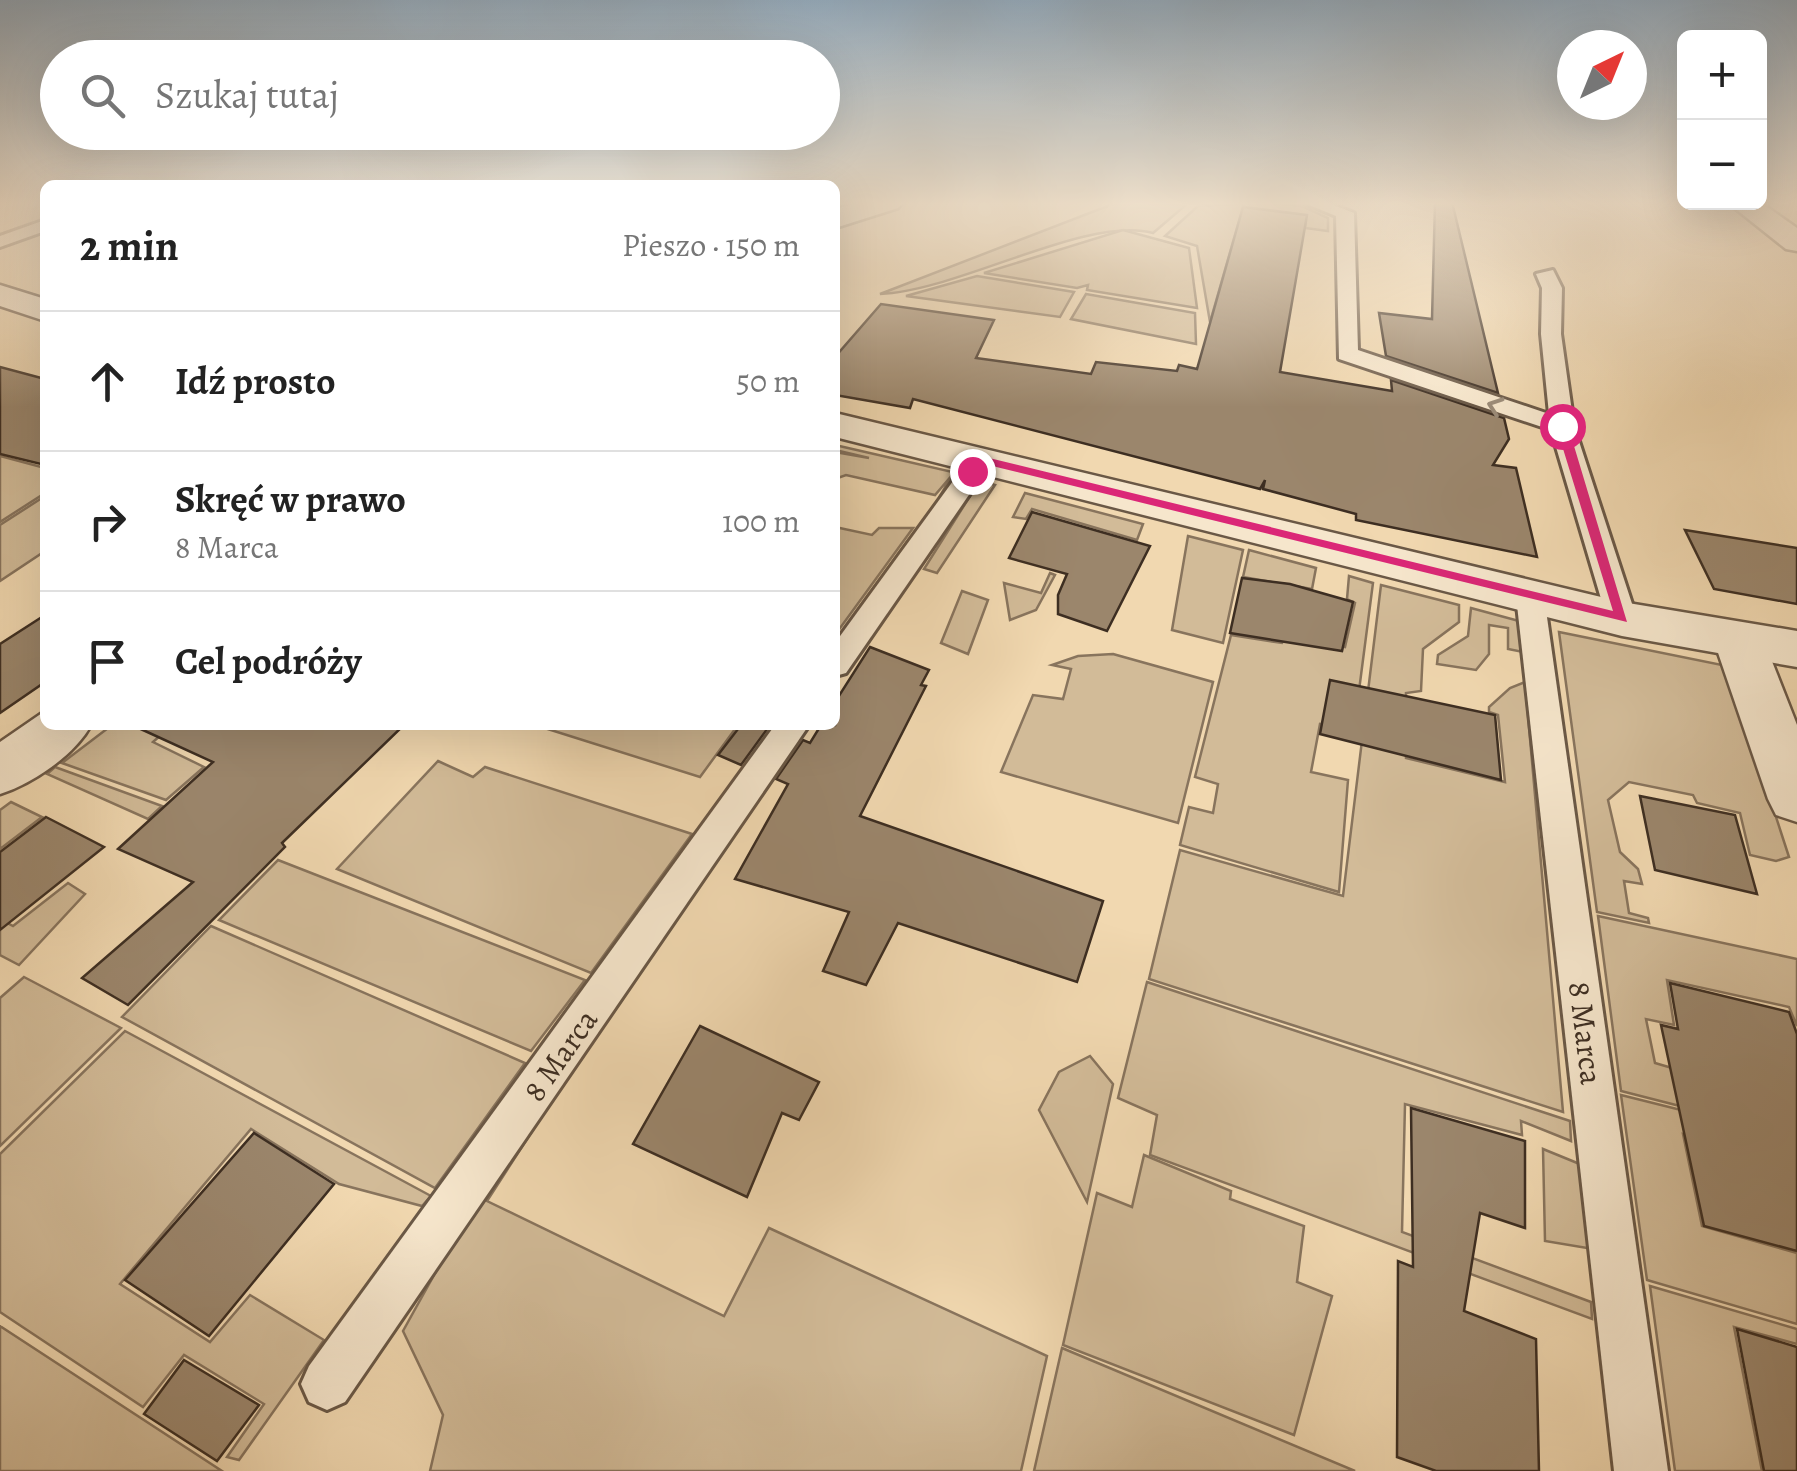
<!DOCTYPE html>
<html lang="pl">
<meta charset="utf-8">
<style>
body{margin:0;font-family:Alegreya,serif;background:#f2f2f2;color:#222}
.controls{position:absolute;right:30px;top:30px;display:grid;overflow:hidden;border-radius:15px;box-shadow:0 10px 40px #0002}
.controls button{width:90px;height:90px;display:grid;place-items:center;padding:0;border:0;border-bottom:2px solid #e0e0e0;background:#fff;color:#222;font:50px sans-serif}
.compass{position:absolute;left:1557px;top:30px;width:90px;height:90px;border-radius:50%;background:#fff;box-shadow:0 10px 40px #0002;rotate:43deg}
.stop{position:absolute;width:30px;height:30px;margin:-22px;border:8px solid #db2777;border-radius:50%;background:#fff}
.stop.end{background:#db2777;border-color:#fff;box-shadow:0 2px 10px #0008}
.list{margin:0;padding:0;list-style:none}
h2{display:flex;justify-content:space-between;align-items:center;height:130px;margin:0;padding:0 40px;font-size:42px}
h2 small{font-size:32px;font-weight:400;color:#767676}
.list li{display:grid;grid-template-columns:65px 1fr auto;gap:30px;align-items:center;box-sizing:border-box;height:140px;padding:0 40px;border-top:2px solid #e0e0e0}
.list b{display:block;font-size:38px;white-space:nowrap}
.list p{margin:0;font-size:32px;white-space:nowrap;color:#767676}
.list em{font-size:32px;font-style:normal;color:#767676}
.icon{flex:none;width:55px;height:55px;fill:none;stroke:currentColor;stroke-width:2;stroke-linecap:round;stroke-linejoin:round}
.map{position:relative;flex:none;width:1797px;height:1471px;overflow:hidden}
.search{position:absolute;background:#fff;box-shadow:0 10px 40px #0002;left:40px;top:40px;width:800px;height:110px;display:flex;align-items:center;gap:25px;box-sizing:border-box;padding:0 35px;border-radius:55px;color:#767676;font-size:38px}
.panel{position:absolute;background:#fff;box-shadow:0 10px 40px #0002;left:40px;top:180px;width:800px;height:550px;border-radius:15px}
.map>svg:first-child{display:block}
.green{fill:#d2bb98;stroke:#88745d;stroke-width:2.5}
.building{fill:#9b866c;stroke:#3d2e22;stroke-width:2.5}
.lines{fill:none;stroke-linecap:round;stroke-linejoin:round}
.service-casing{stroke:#6a5846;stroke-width:6}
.minor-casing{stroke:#6a5846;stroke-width:5}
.tertiary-casing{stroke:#6a5846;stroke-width:5}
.service{fill:#f6e6cc;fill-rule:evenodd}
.minor{fill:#f6e6cc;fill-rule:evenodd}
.tertiary{fill:#f6e6cc;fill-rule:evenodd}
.oneway{stroke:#9a8a77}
.route{fill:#db2777}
.labels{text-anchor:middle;stroke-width:10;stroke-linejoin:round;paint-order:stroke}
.near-street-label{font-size:32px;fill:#3d2e22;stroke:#f6e6cc}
</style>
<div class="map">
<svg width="1797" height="1471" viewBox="0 0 1797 1471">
<rect width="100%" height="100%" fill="#f1d8b0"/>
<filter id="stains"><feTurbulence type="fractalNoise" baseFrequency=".002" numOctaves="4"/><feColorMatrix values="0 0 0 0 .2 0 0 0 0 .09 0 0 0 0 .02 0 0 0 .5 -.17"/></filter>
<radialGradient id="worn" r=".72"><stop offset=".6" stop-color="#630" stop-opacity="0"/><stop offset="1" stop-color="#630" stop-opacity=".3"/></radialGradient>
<g class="green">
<path d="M1118,202L1187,204L1153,233C1086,215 959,291 880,294Z"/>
<polygon points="1266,202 1302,206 1328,218 1328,231 1305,228 1306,215 1243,207 1210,322 1197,246 1165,236 1198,206"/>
<polygon points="1123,230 1189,248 1197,308 1087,290 1088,285 1077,288 984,273"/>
<polygon points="977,276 1074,292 1060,317 906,296"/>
<polygon points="1086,294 1195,313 1196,344 1071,319"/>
<polygon points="835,445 957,473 944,497 940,496 953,474 935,495 846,475 835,479 835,452 869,458 835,450"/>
<polygon points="0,456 45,468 45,493 0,522"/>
<polygon points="984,482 995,485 937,573 924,569 977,485"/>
<polygon points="1025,493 1143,524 1137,540 1032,509 1026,519 1013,517"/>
<polygon points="45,496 45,551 0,581 0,525"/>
<polygon points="835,527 872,535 879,528 913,528 835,635"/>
<polygon points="1188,536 1243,550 1223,643 1172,630"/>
<polygon points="1249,550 1316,568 1312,589 1243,577"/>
<polygon points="1050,573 1055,575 1036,610 1010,620 1004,583 1041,593"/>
<polygon points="1349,576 1373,583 1354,729 1320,724 1311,772 1348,780 1339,892 1180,845 1189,807 1213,813 1218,784 1195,777 1231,635 1282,643 1287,634 1345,647 1355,603 1347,599"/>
<polygon points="1381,585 1459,605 1459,622 1423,649 1421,691 1406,693 1406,758 1505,782 1498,715 1489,712 1489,707 1510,688 1525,682 1563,1112 1149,979 1180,850 1343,896"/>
<polygon points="962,591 988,600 968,654 941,643"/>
<polygon points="1471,608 1519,621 1523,652 1508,649 1508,628 1489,625 1489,654 1476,670 1437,664 1438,655 1468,636"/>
<polygon points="1559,632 1727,666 1789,857 1776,861 1750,855 1740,813 1697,803 1693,795 1629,782 1608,800 1620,852 1638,869 1642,884 1624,881 1629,913 1648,918 1649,923 1597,912"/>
<polygon points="1113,654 1213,682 1178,823 1001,772 1033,695 1063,699 1071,669 1052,665 1078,656"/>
<polygon points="112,725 172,725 153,742 204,767 166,800 62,763"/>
<polygon points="535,725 738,725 700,777"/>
<polygon points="438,761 473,777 485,767 692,834 591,973 337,869"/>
<polygon points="55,767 162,806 148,819 47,774"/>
<polygon points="11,802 42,817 0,849 0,810"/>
<polygon points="278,860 585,980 531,1051 219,920"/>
<polygon points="68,883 85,894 19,965 0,955 0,919 13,926"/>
<polygon points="1598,916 1797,959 1797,1026 1789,1007 1667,980 1674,1025 1646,1019 1655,1063 1682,1071 1797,1136 1621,1091"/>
<polygon points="211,926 525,1063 435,1188 122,1017"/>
<polygon points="24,977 121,1028 0,1146 0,998"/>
<polygon points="1147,982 1570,1121 1571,1141 1521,1121 1522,1135 1405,1104 1402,1232 1591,1302 1592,1319 1150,1155 1157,1115 1118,1098"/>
<polygon points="125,1031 431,1196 422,1206 339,1184 251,1129 120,1284 210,1342 250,1295 324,1340 239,1460 227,1457 264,1404 184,1355 143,1407 0,1312 0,1154"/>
<polygon points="1090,1056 1113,1084 1087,1202 1039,1110 1059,1072"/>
<polygon points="558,1091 487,1201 724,1316 769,1228 1047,1356 1021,1471 430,1471 443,1415 403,1331 449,1248 539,1107"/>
<polygon points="1621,1095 1797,1139 1797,1164 1683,1134 1702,1226 1797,1253 1797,1324 1647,1280"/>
<polygon points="1543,1149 1587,1167 1599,1250 1545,1241"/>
<polygon points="1144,1155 1231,1191 1230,1199 1304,1226 1297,1282 1332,1296 1294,1435 1063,1345 1097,1193 1132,1207"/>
<polygon points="1650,1286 1797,1329 1797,1344 1734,1327 1762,1471 1675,1471"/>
<polygon points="0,1325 0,1326 222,1471 0,1471"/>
<polygon points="1062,1348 1355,1471 1034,1471"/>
</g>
<g class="building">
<polygon points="1435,202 1452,202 1498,393 1386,356 1379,313 1432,319"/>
<polygon points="1243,207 1307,215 1280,372 1392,391 1391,380 1504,418 1509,439 1493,465 1516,468 1537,557 1356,520 1356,514 1263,489 1265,480 1260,489 913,399 910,408 835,395 835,357 881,304 994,320 976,358 1091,374 1096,362 1177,371 1179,365 1197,369"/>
<polygon points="0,367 45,379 45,465 0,454"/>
<polygon points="1032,512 1150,546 1107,631 1058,614 1058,595 1067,574 1009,558"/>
<polygon points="1685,530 1797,548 1797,604 1714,589"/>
<polygon points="1242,578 1290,584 1353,602 1342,651 1230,633"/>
<polygon points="45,615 45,682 0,713 0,644"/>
<polygon points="870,647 929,670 921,685 926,686 860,816 1103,901 1077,982 898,923 866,985 823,971 849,912 735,879 788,784 776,779 803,740 810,743 821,725 835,725 835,702"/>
<polygon points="1330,680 1495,715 1501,780 1320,734"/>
<polygon points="132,725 404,725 282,843 285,847 128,1005 82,978 193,882 118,849 213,762"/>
<polygon points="741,725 768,728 741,765 718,755"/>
<polygon points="1640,796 1735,815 1757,894 1655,870"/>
<polygon points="46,817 104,847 0,930 0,852"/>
<polygon points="1670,983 1789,1012 1797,1034 1797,1251 1704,1226 1661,1025 1678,1029"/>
<polygon points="700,1026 819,1082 799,1120 782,1113 747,1197 633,1144"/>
<polygon points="1411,1108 1525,1141 1525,1228 1480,1213 1464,1311 1536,1339 1539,1471 1436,1471 1397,1457 1398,1261 1413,1267"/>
<polygon points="254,1133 334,1184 209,1336 125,1280"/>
<polygon points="1737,1329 1797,1347 1797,1471 1764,1471"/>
<polygon points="184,1360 259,1405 217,1461 144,1414"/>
</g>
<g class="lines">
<defs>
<g id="service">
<polygon points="1302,202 1326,202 1354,213 1358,350 1549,414 1541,334 1542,288 1536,274 1553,270 1562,288 1561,334 1574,426 1637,619 1632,626 1622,629 1607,619 1551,430 1339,359 1336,216"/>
<polygon points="45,220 45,231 0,247 0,236"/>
<polygon points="981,453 993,460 846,673 835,676 835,643 972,455"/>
<polygon points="1530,587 1544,596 1668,1471 1614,1471 1516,596"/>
<polygon points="775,725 809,725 345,1402 327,1410 309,1402 301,1384 309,1366"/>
</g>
<g id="minor">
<polygon points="1727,202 1760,202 1797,228 1797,251 1786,249"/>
<polygon points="1739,624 1757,629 1764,641 1797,725 1797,822 1776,815 1768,799 1714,641 1721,629"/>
</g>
<g id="tertiary">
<polygon points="860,202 903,202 898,208 835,228 835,209"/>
<polygon points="0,285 45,299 45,321 0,306"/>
<polygon points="835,413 1622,602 1797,631 1797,667 1622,636 835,437"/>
<path d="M45,711V725H91C75,755 32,784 0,794V742Z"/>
</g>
</defs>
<use href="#service" class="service-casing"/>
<use href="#minor" class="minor-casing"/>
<use href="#tertiary" class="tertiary-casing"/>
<use href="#service" class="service"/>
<use href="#minor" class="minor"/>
<use href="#tertiary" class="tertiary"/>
</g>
<defs><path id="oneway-chevron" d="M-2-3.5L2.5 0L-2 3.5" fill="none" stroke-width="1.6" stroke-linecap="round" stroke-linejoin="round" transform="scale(2.5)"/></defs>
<use class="oneway" href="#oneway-chevron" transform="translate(1495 406) rotate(-161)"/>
<linearGradient id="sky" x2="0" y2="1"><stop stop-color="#93abbe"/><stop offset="0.5" stop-color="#f9eddb"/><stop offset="1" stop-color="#f9eddb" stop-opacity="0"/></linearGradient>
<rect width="1797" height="407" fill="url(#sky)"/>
<polygon class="route" points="1562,422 1568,426 1627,622 984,464 976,474 966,471 981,456 1613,611 1556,426"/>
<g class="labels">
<g class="near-street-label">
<text transform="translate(1586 1033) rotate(83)" y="11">8 Marca</text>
<text transform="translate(560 1055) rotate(-55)" y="11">8 Marca</text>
</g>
</g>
<rect width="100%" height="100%" filter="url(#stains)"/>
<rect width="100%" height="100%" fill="url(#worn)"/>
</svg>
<div class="controls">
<button>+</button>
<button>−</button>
</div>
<svg class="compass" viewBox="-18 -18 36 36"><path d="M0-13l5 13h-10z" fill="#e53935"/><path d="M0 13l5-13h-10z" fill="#767676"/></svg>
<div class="stop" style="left:1562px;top:426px"></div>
<div class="stop end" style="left:972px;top:471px"></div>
<div class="search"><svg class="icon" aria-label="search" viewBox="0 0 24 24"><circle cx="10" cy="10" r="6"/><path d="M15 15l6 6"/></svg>Szukaj tutaj</div>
<section class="panel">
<h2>2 min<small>Pieszo · 150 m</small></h2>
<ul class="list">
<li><svg class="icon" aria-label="ahead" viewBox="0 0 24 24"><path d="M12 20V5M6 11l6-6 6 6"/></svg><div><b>Idź prosto</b></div><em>50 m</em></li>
<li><svg class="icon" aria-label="right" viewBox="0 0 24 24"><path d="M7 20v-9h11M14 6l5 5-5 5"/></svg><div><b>Skręć w prawo</b><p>8 Marca</p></div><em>100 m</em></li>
<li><svg class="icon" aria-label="arrive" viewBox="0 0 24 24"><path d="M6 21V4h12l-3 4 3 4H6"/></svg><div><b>Cel podróży</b></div></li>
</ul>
</section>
</div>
